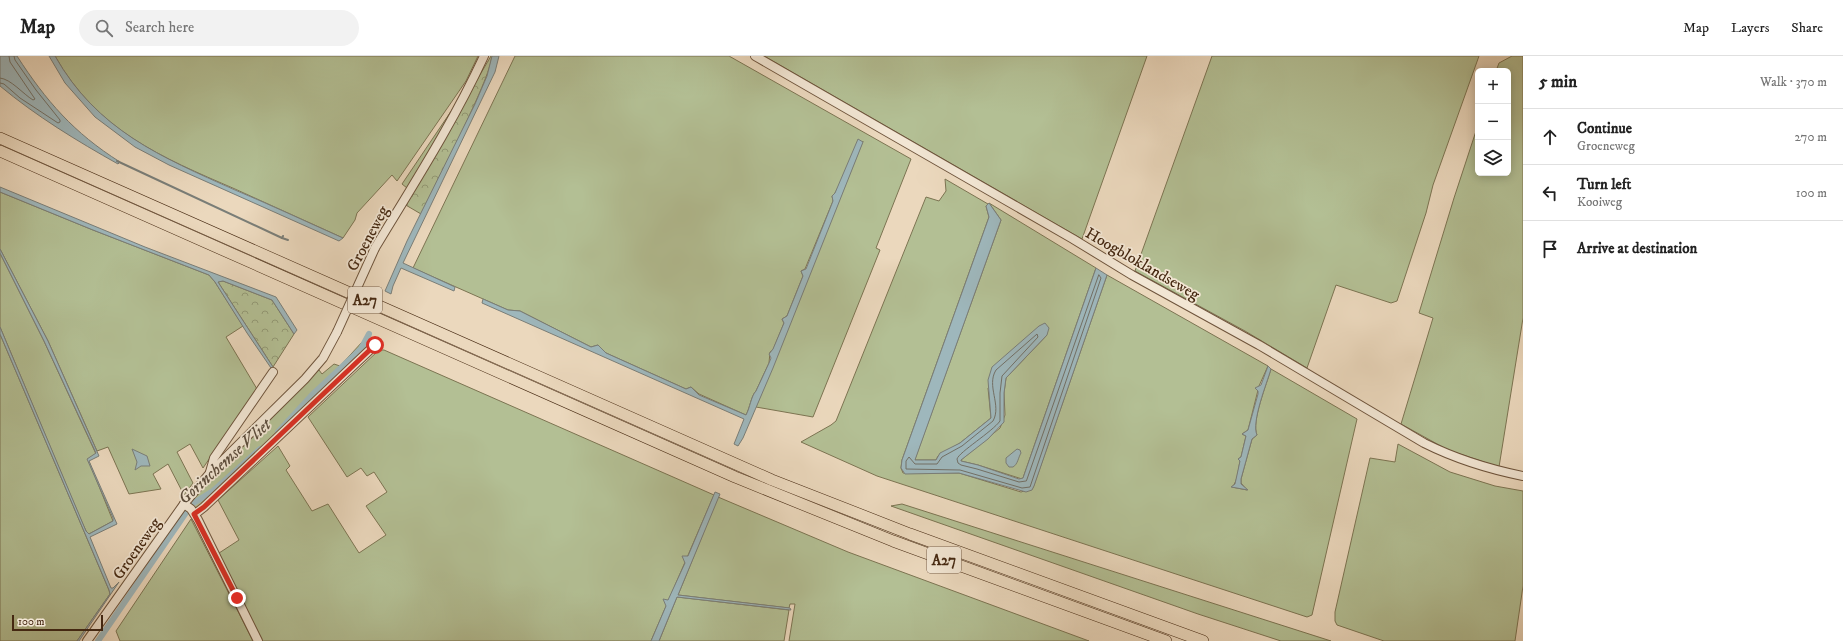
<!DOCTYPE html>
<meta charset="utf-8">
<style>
body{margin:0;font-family:"IM FELL DW Pica",serif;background:#f2f2f2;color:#222}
.controls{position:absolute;right:12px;top:12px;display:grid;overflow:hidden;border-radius:6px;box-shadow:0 2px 10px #0003}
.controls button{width:36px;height:36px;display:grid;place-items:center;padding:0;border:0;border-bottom:1px solid #e0e0e0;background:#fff;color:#222;font:20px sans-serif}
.scale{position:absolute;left:12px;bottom:10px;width:91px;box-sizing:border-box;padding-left:4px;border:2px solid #452811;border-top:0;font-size:11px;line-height:14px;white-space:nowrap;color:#452811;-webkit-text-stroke:3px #f2e6d4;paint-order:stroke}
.stop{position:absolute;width:12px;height:12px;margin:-9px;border:3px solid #d93025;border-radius:50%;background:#fff}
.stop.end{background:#d93025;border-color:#fff;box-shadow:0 1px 4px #0008}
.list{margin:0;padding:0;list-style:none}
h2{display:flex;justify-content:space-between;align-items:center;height:52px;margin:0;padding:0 16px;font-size:17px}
h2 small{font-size:13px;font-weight:400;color:#767676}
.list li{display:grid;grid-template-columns:26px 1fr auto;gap:12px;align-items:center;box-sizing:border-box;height:56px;padding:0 16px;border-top:1px solid #e0e0e0}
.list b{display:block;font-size:15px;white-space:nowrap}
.list p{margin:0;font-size:13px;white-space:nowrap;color:#767676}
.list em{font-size:13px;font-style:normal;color:#767676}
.icon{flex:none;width:22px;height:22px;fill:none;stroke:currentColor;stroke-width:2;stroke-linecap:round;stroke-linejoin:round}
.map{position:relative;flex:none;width:1523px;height:585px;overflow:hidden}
header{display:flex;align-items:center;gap:24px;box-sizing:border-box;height:56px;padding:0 20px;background:#fff;border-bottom:1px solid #e0e0e0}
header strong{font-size:19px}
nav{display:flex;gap:22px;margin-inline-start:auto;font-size:14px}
.search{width:280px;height:36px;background:#f2f2f2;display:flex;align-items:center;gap:10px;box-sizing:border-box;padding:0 14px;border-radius:22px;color:#767676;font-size:15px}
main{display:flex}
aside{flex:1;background:#fff}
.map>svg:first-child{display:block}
.grass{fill:#b3bf94;stroke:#7c7452}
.forest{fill:url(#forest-crowns);stroke:#7c7452}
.water{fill:#9eb7bc;stroke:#7a7e78}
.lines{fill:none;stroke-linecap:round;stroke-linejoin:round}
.shore{stroke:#727066;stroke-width:1}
.stream{stroke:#7a7e78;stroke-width:2}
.canal{stroke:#9eb7bc;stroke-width:6}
.minor-casing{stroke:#6e543c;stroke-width:10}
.highway-casing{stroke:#452811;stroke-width:12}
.minor{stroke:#f2e6d4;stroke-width:8}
.highway{stroke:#ebd8bd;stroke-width:11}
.minor-bridge-casing{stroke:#6e543c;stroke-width:10;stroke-linecap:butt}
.minor-bridge{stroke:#f2e6d4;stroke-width:8}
.route{stroke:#d93025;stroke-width:5}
.labels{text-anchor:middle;stroke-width:3.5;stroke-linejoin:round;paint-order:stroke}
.shield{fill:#f2e6d4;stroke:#79614c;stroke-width:1}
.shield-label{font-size:15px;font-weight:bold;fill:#452811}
.street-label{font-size:16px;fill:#452811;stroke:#f2e6d4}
.water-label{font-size:17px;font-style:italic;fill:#5b4c3c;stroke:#f2e6d4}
</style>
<header>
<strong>Map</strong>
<div class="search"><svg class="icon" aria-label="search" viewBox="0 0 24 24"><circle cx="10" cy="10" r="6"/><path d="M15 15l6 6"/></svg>Search here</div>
<nav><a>Map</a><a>Layers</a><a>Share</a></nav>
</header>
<main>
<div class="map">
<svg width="1523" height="585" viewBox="0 0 1523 585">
<defs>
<pattern id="forest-crowns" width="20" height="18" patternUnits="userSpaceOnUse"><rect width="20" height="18" fill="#b3bf94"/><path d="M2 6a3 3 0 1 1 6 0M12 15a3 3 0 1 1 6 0" fill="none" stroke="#939b77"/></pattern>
</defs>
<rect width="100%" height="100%" fill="#ebd8bd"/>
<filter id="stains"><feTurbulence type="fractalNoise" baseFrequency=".005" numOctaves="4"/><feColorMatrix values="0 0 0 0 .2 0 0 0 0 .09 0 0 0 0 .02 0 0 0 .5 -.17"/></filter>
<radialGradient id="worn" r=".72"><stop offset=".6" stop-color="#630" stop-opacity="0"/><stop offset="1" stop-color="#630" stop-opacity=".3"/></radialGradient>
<g class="grass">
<path d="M55,0H478L466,25L397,125L392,119L357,157L355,164L343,182C307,166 271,149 235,133C161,101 97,75 55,0Z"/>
<path d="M515,0H729L911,103L876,192L880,194L813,361L756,351L863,85L835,137L832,140L833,145L805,213L801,215L803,220L787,260L782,263L784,267L773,294L770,296L769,307L756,335C751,340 750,352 746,359L699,338L691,331L686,333L606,297L598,289L591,291L520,255L508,254L413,212Z"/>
<polygon points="764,0 1147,0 1082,183"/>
<polygon points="1212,0 1479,0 1433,129 1426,157 1397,245 1391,247 1336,229 1307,312 1245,275 1135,215"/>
<polygon points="1512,0 1523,0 1523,262 1499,411 1448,394 1401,368 1433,262 1419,257 1454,142 1478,69 1478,117 1508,117 1508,15 1496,15 1499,7"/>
<polygon points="462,39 407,132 402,128"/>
<path d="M945,123L988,148L986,150L989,161L902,404L901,412L903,417H959L1021,436L1033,432L1107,219L1268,310L1259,330L1248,374L1242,378L1246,380L1241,401L1238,403L1240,405C1238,414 1238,425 1232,431L1247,434L1241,427V423L1252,383L1257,379C1251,366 1267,327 1271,313L1357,363L1312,559L1307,561L877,420L801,386L831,369L836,365L926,141L939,145L946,135Z"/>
<polygon points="0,136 93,174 209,219 215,226 243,270 226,281 257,333 203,412 190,388 177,396 193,427 184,439 168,408 153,418 161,433 129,438 108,391 97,395 48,285 0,193"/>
<polygon points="989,147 1096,212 1023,422 1022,423 978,409 961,405 961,404 1000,372 1005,359 1004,337 1006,322 1047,279 988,332 991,362 960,387 938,400 936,404 916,404 915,403 1001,164"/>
<polygon points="0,197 44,285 96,398 88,403 113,465 89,478 86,475 80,462 0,271"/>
<polygon points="0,278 109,534 110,538 77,585 0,585"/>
<polygon points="363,285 372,289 197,453 194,453 188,447 202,430 319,314 322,318 334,308 340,310"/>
<polygon points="379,294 384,294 714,439 651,585 259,585 216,499 239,484 218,444 278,390 290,410 286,414 312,455 328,448 359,497 386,479 366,450 387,436 374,416 367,420 361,412 347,421 308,361"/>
<polygon points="1398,388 1450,416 1495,430 1523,435 1523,530 1515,585 1384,585 1337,569 1335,565 1335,556 1370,402 1395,406"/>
<polygon points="718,441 848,496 1089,585 789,585 795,548 790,548 789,552 678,539"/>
<polygon points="902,448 1331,585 1281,585 1198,558 891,450"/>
<polygon points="191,463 253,585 120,585 116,575"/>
<polygon points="677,541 789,554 784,585 659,585"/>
</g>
<g class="forest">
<path d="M491,0C497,10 431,138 421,158L404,148Z"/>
<polygon points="223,225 272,244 294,278 273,311 218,226"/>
</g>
<g class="water">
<path d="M0,0H17C46,45 74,77 120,106L118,108C77,85 36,60 0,30Z"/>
<path d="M49,0H55C97,74 161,101 235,134C271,149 307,166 343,182L339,185L169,109L135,91L95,61L65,27Z"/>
<polygon points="492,0 499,0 495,16 403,207 455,231 454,235 401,212 393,230 391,238 385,235 407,185 475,48 487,20"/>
<path d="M858,83L863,86L773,312L743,382L738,390L734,388L744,363L482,247L483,243L508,254L520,255L591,291L598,289L606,297L686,333L691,331L699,339L746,359C750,352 751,340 756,335L769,307L771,302L769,298L773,293L784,267L782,263L787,260L803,220L801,215L806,213L833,145L832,140L835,137Z"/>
<polygon points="0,131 145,191 276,241 297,274 294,278 272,244 223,225 218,226 273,311 271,312 247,277 215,226 209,219 93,174 0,136"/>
<polygon points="989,147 1001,164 915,404 936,404 940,397 960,387 991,362 988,324 992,311 1039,270 1045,267 1049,272 1047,279 1006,322 1004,337 1004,366 988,383 961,404 961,405 978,409 1019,423 1023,422 1096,212 1107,219 1034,430 1032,434 1026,436 959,417 905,418 901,412 902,404 989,161 986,150"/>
<polygon points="0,193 48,285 99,400 89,405 117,468 90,481 111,532 113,532 119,526 79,585 77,585 110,538 109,534 0,278 0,271 86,475 89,478 113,465 113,462 87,403 96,397 44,285 0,197"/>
<path d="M1268,310L1271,313C1267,327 1251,366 1257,379L1252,383L1241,423V428L1248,434L1231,431L1235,428L1240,405L1238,403L1241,401L1246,380L1242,378L1248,374L1258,338V335L1255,332L1261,329Z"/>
<polygon points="132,393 147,400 150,410 141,410 135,414 137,406"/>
<path d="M1017,393L1020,394L1021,397C1018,402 1018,408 1013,411H1009L1006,407V402Z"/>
<polygon points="715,436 720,438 678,539 790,552 791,554 677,541 659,585 651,585 666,550 663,543 668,544 685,507 682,500 688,500"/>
</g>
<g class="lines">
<g class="shore">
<path d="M0,22C11,23 23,38 33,44L35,43L10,6L9,0"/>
<polyline points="0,27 4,28 20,42 58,67 60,66 60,64 36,34 15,4 14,0"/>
<path d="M1099,219L1101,222L1030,431L1022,432L960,414L906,413V405L909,401L915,408H937L942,401L962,390L993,365C1002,349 986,330 996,314L1037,278L1038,281L1002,320L1000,337V365C992,376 959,396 957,403L958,407L961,409L977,413L1019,426L1026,425Z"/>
</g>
<g class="stream">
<polyline points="117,105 282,182 283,180"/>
<polyline points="282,182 288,184"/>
</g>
<g class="canal">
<polyline points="278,376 312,339 361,293 369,278"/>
<polyline points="98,585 192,448 213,435 260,393"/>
</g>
<defs>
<g id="minor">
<path d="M755,0L1073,183L1132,219L1259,289L1424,387C1456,403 1488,413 1523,420"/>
<path d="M375,192C413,129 453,67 484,0"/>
<polyline points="210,416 214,402 273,316"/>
<polyline points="184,448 191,453 198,464 258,585"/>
<polyline points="195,458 204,451 375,289"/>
<polyline points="87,585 184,448 210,417 305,323 323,302 337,276"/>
</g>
<g id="highway">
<polyline points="0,82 772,424 910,478 1203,585"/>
<polyline points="0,95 735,421 893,485 1166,585"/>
</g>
</defs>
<use href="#minor" class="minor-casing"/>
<use href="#highway" class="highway-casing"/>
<use href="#minor" class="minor"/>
<use href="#highway" class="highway"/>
<defs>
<polyline id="minor-bridge" points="337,276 375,192"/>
</defs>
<use href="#minor-bridge" class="minor-bridge-casing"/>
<use href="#minor-bridge" class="minor-bridge"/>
</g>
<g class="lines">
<polyline class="route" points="237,542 194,458 204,451 375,289"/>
</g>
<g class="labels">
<g class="shield">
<rect x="348" y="231" width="34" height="26" rx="3"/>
<rect x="927" y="491" width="34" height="26" rx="3"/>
</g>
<g class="shield-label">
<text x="365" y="249">A27</text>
<text x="944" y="509">A27</text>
</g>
<g class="street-label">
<text transform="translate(367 182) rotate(-62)" y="6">Groeneweg</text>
<text transform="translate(1143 207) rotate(30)" y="6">Hoogbloklandseweg</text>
<text transform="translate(136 492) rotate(-55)" y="6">Groeneweg</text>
</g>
<g class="water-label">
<text transform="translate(224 405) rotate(-42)" y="6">Gorinchemse Vliet</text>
</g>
</g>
<rect width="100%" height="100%" filter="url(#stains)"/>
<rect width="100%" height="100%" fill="url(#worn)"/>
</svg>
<div class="controls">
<button>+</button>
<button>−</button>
<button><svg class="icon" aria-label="layers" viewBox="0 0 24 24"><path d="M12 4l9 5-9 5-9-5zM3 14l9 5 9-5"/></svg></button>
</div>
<div class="scale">100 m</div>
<div class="stop" style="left:375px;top:289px"></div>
<div class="stop end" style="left:237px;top:542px"></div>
</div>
<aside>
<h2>5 min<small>Walk · 370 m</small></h2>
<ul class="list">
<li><svg class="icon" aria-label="ahead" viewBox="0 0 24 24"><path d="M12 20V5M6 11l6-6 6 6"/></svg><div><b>Continue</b><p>Groeneweg</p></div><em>270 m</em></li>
<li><svg class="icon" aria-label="left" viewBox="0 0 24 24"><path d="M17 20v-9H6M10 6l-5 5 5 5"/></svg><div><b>Turn left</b><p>Kooiweg</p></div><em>100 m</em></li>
<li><svg class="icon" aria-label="arrive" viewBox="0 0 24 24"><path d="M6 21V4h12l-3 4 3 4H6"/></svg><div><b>Arrive at destination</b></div></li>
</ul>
</aside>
</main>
